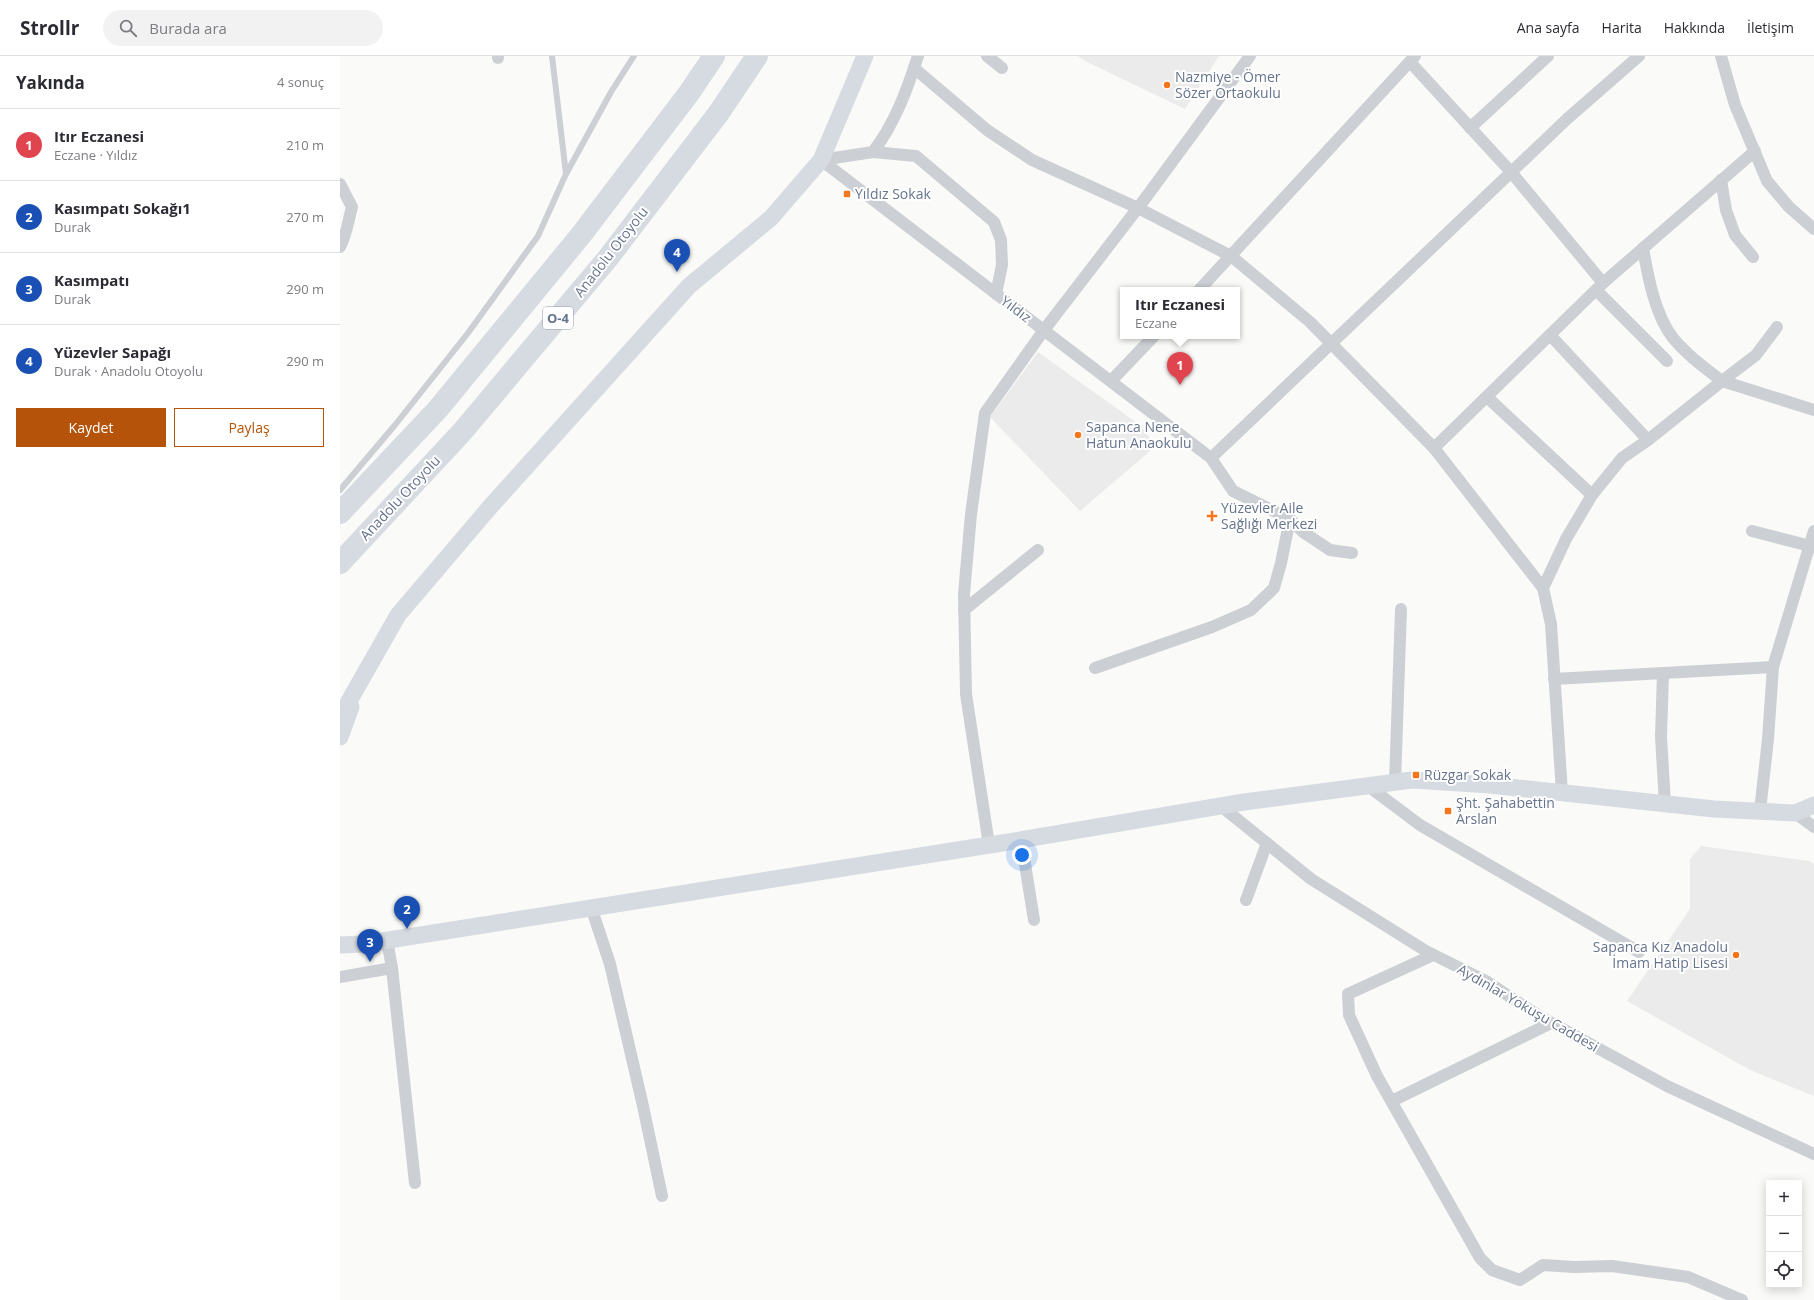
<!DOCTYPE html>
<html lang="tr">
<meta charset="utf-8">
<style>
body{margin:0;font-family:"Open Sans",sans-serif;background:#f2f2f3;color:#2b2b33}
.controls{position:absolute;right:12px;bottom:12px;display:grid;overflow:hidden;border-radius:0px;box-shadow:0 2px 10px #0003}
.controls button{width:36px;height:36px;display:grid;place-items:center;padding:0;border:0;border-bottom:1px solid #e1e1e2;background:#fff;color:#2b2b33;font:20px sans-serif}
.you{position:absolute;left:682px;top:799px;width:14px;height:14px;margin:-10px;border:3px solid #fff;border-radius:50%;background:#1a73e8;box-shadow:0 0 0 6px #1a73e833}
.badge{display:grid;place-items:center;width:26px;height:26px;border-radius:50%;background:#b45309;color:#fff;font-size:13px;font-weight:700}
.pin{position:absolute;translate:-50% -33px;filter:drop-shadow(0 1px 2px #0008)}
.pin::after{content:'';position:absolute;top:21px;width:14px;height:12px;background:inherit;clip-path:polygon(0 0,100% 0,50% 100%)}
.popup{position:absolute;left:780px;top:231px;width:120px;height:52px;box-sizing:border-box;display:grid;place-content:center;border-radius:0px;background:#fff;filter:drop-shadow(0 1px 3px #0005);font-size:13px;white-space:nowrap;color:#7c7c81}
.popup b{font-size:15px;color:#2b2b33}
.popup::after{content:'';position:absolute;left:50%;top:100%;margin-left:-8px;border:8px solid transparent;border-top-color:#fff}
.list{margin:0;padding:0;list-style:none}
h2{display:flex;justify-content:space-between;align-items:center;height:52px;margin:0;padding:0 16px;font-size:17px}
h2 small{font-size:13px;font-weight:400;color:#7c7c81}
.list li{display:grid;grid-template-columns:26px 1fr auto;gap:12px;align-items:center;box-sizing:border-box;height:72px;padding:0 16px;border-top:1px solid #e1e1e2}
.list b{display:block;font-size:15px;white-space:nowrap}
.list p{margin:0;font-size:13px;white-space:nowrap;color:#7c7c81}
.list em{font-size:13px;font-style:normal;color:#7c7c81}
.actions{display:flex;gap:8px;padding:12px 16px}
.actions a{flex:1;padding:9px 0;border:1px solid #b45309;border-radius:0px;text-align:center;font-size:14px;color:#b45309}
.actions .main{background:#b45309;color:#fff}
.icon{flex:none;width:22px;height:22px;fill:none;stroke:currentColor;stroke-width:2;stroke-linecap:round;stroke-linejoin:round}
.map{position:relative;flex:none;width:1474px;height:1244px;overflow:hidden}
header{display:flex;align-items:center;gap:24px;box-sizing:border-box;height:56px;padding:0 20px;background:#fff;border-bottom:1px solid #e1e1e2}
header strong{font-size:19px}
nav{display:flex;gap:22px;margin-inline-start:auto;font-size:14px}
.search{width:280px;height:36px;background:#f2f2f3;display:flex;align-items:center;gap:10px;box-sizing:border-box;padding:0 14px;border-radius:22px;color:#7c7c81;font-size:15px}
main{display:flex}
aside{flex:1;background:#fff}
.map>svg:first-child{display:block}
.built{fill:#ebebeb}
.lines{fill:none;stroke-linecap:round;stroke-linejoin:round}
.lane{stroke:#cccfd3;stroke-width:6}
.street{stroke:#cccfd3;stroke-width:12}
.secondary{stroke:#d6dbe1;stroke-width:17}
.highway{stroke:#d6dbe1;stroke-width:22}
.poi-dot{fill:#f6761c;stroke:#fff;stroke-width:1.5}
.labels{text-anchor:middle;stroke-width:4;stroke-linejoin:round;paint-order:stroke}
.shield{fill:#fff;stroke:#949eae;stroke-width:1}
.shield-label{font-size:13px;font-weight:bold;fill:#66748c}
.poi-label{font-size:14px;fill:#66748c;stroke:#fff;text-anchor:start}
.street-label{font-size:14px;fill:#66748c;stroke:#fff}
</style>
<header>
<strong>Strollr</strong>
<div class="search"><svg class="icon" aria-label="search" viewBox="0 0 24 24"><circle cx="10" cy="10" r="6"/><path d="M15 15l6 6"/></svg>Burada ara</div>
<nav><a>Ana sayfa</a><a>Harita</a><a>Hakkında</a><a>İletişim</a></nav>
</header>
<main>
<aside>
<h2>Yakında<small>4 sonuç</small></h2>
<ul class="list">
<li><span class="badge" style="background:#e0444e">1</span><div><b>Itır Eczanesi</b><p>Eczane · Yıldız</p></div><em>210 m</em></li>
<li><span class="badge" style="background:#1a4fb4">2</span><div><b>Kasımpatı Sokağı1</b><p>Durak</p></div><em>270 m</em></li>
<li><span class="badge" style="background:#1a4fb4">3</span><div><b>Kasımpatı</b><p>Durak</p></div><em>290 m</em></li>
<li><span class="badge" style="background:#1a4fb4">4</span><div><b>Yüzevler Sapağı</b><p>Durak · Anadolu Otoyolu</p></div><em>290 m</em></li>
</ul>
<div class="actions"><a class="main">Kaydet</a><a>Paylaş</a></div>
</aside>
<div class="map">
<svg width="1474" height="1244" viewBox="0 0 1474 1244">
<rect width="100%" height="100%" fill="#fafaf8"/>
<g class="built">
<polygon points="738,0 879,0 845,53 745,5"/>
<polygon points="698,296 800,369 816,390 740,455 650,361"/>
<polygon points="1361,790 1469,805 1474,808 1474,1040 1410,1014 1287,945 1350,853 1350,803"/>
</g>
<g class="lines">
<g class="lane">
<polyline points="212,0 226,118"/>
<polyline points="0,434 55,369 128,277 198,180 226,118 271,36 294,0"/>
</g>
<g class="street">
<polyline points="158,0 158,2"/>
<polyline points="647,0 662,12"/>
<polyline points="1381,0 1395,49 1427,125 1449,151 1474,173"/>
<polyline points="1070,6 1171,116 1263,227"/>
<polyline points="574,12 647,74 692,104 798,152 891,200 970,266 1094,392 1203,532 1211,568 1222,737"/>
<polyline points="1130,72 1208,0"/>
<polyline points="533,96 576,100 654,166 661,184 662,209 656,238"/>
<polyline points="481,104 871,402 893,435 950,463 963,476 990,494 1012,497"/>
<path d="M481,104L533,96C555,67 567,34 578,0"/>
<polyline points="1381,124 1386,154 1395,179 1413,201"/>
<path d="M0,128L12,151C8,165 7,178 0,191"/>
<polyline points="859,234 1075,0"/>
<polyline points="1256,234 1327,305"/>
<polyline points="1437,271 1416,299 1382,325 1474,354"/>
<polyline points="1210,279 1308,384"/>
<polyline points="771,325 814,280"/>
<polyline points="1147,341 1252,439"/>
<polyline points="1094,392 1263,227 1415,95"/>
<polyline points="871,402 1227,63 1299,0"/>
<polyline points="1412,475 1474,491"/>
<path d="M1203,532L1226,483L1252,439L1282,402L1308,384L1382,325C1365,312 1347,299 1333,282C1315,259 1308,221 1303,192"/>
<polyline points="624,554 698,494"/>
<polyline points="755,612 872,571 911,554 934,532 941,507 950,463"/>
<polyline points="1323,617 1321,681 1325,748"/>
<polyline points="1214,623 1433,611 1474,475"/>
<polyline points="1055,726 1061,553"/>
<polyline points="1028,730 1080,769 1299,896"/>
<polyline points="881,750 971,823 1086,895 1146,925 1199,960 1327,1030 1474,1098"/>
<polyline points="1420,755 1428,683 1433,611"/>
<polyline points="1455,757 1474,771"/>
<polyline points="681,783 694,864"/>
<polyline points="649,789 626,638 624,538 631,458 645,357 704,274 804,144 910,0"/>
<polyline points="906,844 927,787"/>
<polyline points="251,851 270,908 303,1050 322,1140"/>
<polyline points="47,884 52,912 75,1127"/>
<polyline points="1093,899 1008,938 1009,959 1037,1020 1140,1202 1152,1214 1180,1224 1203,1209 1234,1211 1272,1210 1348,1221 1402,1244"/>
<polyline points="0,921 52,912"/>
<polyline points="1052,1045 1211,967"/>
</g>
<g class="secondary">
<polyline points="0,661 58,559 150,451 349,230 431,162 481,104 525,0"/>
<polyline points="0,681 11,651"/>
<polyline points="0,889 23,888 656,788 904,746 1072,724 1150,729 1374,753 1455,757 1474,749"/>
</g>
<g class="highway">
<polyline points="0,457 98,353 241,179 349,37 374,0"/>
<polyline points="0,507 122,376 268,202 378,58 417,0"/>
</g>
</g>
<g class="poi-dot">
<circle cx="827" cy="29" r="4"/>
<rect x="503" y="134" width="8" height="8" rx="2"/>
<circle cx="738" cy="379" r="4"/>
<path d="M870 454h4v4h4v4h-4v4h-4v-4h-4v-4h4z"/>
<rect x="1072" y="715" width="8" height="8" rx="2"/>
<rect x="1104" y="751" width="8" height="8" rx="2"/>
<circle cx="1396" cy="899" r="4"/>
</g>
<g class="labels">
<rect class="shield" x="203" y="251" width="30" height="22" rx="3"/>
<g class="shield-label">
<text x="218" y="267">O-4</text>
</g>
<g class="poi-label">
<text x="835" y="26">Nazmiye - Ömer<tspan x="835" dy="16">Sözer Ortaokulu</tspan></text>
<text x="515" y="143">Yıldız Sokak</text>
<text x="746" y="376">Sapanca Nene<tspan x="746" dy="16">Hatun Anaokulu</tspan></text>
<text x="881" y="457">Yüzevler Aile<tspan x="881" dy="16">Sağlığı Merkezi</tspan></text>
<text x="1084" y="724">Rüzgar Sokak</text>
<text x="1116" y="752">Şht. Şahabettin<tspan x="1116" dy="16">Arslan</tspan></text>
<text x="1388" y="896" text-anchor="end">Sapanca Kız Anadolu<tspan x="1388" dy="16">İmam Hatip Lisesi</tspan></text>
</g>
<g class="street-label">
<text transform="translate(271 196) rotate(-52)" y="5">Anadolu Otoyolu</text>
<text transform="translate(676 253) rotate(37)" y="5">Yıldız</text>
<text transform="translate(60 442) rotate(-47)" y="5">Anadolu Otoyolu</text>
<text transform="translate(1188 952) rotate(30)" y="5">Aydınlar Yokuşu Caddesi</text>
</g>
</g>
</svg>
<div class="controls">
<button>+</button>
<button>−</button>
<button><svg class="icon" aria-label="locate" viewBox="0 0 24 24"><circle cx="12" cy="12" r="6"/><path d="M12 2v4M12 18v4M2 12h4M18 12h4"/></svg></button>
</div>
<div class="you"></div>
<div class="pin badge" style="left:840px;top:329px;background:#e0444e">1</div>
<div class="popup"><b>Itır Eczanesi</b>Eczane</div>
<div class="pin badge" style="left:67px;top:873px;background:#1a4fb4">2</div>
<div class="pin badge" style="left:30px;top:906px;background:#1a4fb4">3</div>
<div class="pin badge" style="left:337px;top:216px;background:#1a4fb4">4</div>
</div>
</main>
